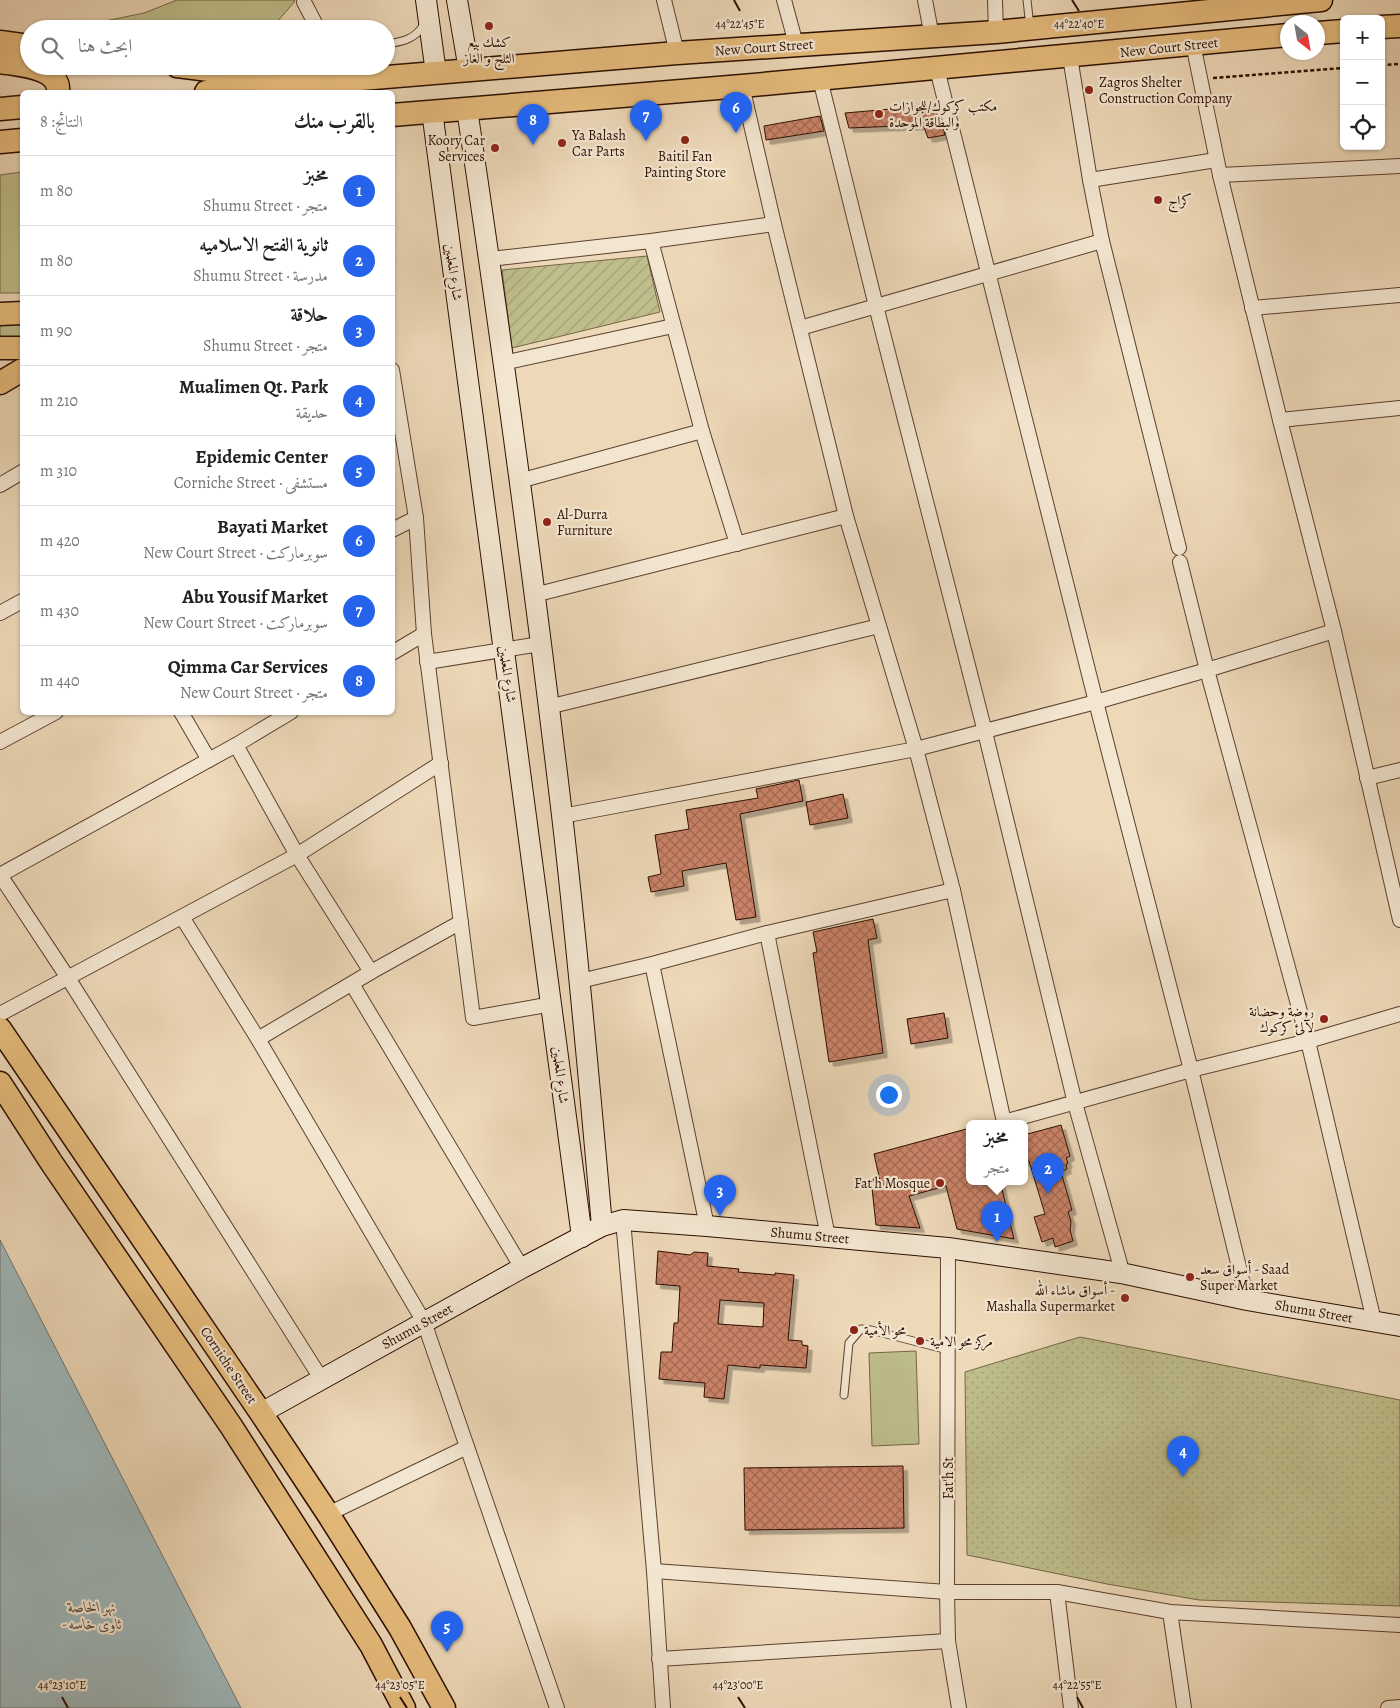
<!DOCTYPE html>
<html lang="ar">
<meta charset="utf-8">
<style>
body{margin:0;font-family:Alegreya,Amiri,serif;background:#f2f2f2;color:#222;direction:rtl}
.controls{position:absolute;right:15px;top:15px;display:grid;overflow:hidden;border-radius:8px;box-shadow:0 1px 4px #0004}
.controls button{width:45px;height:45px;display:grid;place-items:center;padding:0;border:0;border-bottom:1px solid #e0e0e0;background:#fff;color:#222;font:25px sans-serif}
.compass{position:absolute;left:1280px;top:15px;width:45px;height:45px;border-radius:50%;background:#fff;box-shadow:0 1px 4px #0004;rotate:149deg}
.you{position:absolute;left:888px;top:1094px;width:18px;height:18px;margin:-12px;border:4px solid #fff;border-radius:50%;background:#1a73e8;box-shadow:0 0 0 8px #1a73e833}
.badge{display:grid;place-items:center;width:32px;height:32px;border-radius:50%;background:#2563eb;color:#fff;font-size:16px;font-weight:700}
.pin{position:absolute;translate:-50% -41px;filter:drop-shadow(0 1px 2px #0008)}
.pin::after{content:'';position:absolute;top:26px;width:18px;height:15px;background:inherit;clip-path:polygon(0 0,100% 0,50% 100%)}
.popup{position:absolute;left:966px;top:1120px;width:62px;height:65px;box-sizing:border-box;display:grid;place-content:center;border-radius:8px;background:#fff;filter:drop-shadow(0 1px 4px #0005);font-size:16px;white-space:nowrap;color:#767676}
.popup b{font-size:19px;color:#222}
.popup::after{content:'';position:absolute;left:50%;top:100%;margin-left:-10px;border:10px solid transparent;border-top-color:#fff}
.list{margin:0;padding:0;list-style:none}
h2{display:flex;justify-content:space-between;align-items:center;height:65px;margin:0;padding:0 20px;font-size:21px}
h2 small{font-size:16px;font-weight:400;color:#767676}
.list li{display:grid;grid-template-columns:32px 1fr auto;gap:15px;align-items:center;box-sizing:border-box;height:70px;padding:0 20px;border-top:1px solid #e0e0e0}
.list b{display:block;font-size:19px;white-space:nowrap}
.list p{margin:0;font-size:16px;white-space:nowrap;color:#767676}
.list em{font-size:16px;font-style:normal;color:#767676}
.icon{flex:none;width:28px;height:28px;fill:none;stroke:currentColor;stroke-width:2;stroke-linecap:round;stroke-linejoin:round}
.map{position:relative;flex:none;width:1400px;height:1708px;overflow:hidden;direction:ltr}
.search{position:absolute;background:#fff;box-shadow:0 1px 4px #0004;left:20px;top:20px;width:375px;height:55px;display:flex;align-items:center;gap:12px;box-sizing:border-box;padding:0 18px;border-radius:28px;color:#767676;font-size:19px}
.panel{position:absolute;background:#fff;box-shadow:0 1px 4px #0004;left:20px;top:90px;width:375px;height:625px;border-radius:8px;direction:rtl}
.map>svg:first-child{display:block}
.grass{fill:#bebd8b;stroke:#756646}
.park{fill:url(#park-dots);stroke:#756646}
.garden{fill:url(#garden-furrows);stroke:#756646}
.water{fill:#9eb7ba;stroke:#707370}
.building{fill:url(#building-cross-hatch);stroke:#2c0e00;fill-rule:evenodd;filter:url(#shadow)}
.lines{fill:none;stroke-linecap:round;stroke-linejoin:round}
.lane-casing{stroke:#5c402e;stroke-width:9}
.street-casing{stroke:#5c402e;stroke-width:16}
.secondary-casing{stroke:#2c0e00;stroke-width:22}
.primary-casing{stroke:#2c0e00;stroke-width:25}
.path{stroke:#2c0e00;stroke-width:2.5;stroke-dasharray:4 2.5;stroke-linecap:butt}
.lane{stroke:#f3e6d1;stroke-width:7}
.street{stroke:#f3e6d1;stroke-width:14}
.secondary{stroke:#f3e6d1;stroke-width:20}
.primary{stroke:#e6bc7c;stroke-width:22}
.ticks{fill:none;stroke:#2c0e00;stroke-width:2}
.poi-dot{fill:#8f2418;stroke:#f3e6d1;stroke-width:2}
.labels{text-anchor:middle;stroke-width:4.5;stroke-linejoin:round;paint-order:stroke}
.poi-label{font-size:14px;fill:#2c0e00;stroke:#f3e6d1;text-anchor:start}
.street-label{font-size:14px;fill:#2c0e00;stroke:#f3e6d1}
.water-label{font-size:15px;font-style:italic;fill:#544941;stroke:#f3e6d1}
.ticks-label{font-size:12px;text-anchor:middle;fill:#2c0e00;stroke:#f3e6d1;stroke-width:4.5;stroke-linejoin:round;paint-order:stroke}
</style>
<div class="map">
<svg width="1400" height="1708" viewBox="0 0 1400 1708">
<defs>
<pattern id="park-dots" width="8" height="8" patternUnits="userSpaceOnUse" patternTransform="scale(1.25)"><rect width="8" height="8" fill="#bebd8b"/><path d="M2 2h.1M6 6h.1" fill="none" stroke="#a3a176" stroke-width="1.8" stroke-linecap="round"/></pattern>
<pattern id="garden-furrows" width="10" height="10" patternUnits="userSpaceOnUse" patternTransform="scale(1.25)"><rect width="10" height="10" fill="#bebd8b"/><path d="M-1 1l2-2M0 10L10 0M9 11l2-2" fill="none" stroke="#a3a176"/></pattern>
<pattern id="building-cross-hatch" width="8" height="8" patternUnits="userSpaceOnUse" patternTransform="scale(1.25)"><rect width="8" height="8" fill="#cb8368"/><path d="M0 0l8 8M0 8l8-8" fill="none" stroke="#a56a53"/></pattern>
<filter id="shadow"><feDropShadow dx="4.5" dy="4.5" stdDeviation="0" flood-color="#0004"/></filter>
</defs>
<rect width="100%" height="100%" fill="#edd8b8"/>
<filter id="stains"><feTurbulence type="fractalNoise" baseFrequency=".004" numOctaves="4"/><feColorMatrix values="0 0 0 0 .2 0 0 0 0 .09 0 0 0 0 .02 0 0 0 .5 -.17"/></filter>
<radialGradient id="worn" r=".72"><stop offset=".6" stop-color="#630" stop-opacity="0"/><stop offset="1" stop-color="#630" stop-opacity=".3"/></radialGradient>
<g class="grass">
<polygon points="177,0 294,0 295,1 271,29 71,28 144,13"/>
<polygon points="22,172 22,293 0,293 0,175"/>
<rect x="0" y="324" width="22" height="15"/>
<polygon points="916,1351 919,1444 872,1446 869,1353"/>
</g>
<polygon class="park" points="1080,1337 1400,1400 1400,1606 1199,1600 1107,1584 967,1555 965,1372"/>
<g class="garden">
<polygon points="292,66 336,66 339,70 288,70"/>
<polygon points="647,256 660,312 512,348 502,270"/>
</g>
<polygon class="water" points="0,1240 241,1708 0,1708"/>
<g class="building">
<polygon points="937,105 945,135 928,138 923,125 849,128 845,113"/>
<polygon points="820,116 824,131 766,140 764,126"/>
<polygon points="799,780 803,801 740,814 756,917 736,920 726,863 682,871 684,886 651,892 648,877 661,874 655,835 689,829 686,810 758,798 756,789"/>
<polygon points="843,794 848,818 810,825 806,802"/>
<polygon points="873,919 877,938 868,940 883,1053 829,1062 813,953 817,952 813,932"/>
<polygon points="944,1013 948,1038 911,1044 907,1019"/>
<polygon points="1061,1125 1070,1156 1066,1158 1068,1163 1066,1165 1067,1169 1061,1172 1072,1210 1068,1212 1071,1221 1070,1230 1073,1241 1055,1247 1053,1238 1042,1242 1034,1217 1045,1214 1029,1161 1024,1162 1024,1135"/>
<polygon points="970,1128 970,1181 1000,1181 1014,1239 957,1229 946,1186 909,1196 920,1228 876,1225 872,1188 881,1185 874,1154"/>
<path d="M658,1251L690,1255L694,1252L708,1253L707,1266L739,1269L738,1272L775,1275V1273L794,1275L788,1340L802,1341V1345L808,1346L806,1368L760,1365V1368L728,1365L724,1399L704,1397L705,1383L659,1379L661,1352H672L674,1323H678L680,1286L656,1284ZM720,1300L764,1303L763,1327L718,1324Z"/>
<polygon points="903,1466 904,1528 745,1530 744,1468"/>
</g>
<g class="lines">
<defs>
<g id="lane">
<polyline points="1027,0 1030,27"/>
<path d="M386,44C402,42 416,39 424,24"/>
<polyline points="844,1395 849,1343 861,1329 871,1330 948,1350"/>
</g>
<g id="street">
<polyline points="664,0 677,53"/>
<polyline points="784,0 796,44"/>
<polyline points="925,0 932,37"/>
<polyline points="995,0 996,32"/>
<polyline points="304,2 318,29"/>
<polyline points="1193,44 1220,175 1280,420 1334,631 1400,920"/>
<polyline points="1070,57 1090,180 1102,241 1179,548"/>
<polyline points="937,69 1096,702 1191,1070 1247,1300"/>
<polyline points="820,79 876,306 985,732 1075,1103 1120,1264 1121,1273"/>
<polyline points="742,86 774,224 846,516 916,749 953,890 1004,1122 1191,1070 1308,1041 1400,1014"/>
<polyline points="1220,175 1400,166"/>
<polyline points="1090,180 1216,160"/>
<polyline points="651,241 702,431 737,544"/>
<polyline points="490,259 651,241 774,224"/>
<polyline points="1252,308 1400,295"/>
<polyline points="800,328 1102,241"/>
<polyline points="503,363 673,326"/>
<polyline points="392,370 416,518 424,634 473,1018 552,1004"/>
<polyline points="1280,420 1400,408"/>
<polyline points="519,481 702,431"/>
<polyline points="0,485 22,472"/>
<polyline points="392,530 416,518"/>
<polyline points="1180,562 1207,670 1308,1041 1374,1321"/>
<polyline points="534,595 846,516"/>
<polyline points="0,613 22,601"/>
<polyline points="392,653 424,634"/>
<polyline points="427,662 540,644"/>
<polyline points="548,707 879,626"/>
<polyline points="181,712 209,760"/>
<polyline points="291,712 236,745 0,875 68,978 322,1380"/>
<polyline points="0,742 56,712"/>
<polyline points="236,745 297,855 371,972"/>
<polyline points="1367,778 1400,770"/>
<polyline points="562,816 916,749 1096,702 1207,670 1334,631"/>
<polyline points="182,917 258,1039 424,1322 557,1708"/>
<polyline points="767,933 828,1237"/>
<polyline points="652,964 707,1226"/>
<polyline points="580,981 652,964 767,933 953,890"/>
<polyline points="352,984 522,1268"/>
<polyline points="0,1014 297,855 441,763"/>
<polyline points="258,1039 371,972 461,922"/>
<polyline points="623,1220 654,1571 663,1708"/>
<polyline points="948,1248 947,1592 948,1641 959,1708"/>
<polyline points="328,1514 467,1447"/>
<polyline points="654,1571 947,1592 1057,1592 1170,1612 1400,1625"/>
<polyline points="1057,1592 1071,1708"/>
<polyline points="1170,1612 1184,1708"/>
<polyline points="659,1659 948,1641"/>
<polyline points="1388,1708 1400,1707"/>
</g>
<g id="secondary">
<polyline points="426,0 436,73"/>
<polyline points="457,0 469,70"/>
<path d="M467,109C502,344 534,579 562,815C578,952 590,1089 602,1226"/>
<polyline points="432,111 582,1237"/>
<polyline points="261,1413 522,1268 602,1226 623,1220 707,1226 948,1248 1121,1273 1247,1300 1400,1326"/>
</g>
<g id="primary">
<polyline points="1381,27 1400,26"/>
<polyline points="1318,33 1344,31"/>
<polyline points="0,42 29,46"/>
<path d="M0,62C18,65 61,67 58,92"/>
<polyline points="177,66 272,78"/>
<polyline points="206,92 677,53 996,32 1321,0"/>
<polyline points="0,109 22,107"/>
<polyline points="392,115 742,86 1288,35"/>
<polyline points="0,142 22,140"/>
<polyline points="0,314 22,313"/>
<polyline points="0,348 22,348"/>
<polyline points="0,383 22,370"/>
<polyline points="0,1029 261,1413 328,1514 400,1628 444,1708"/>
<polyline points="0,1083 51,1162 231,1426 371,1645 404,1708"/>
</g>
</defs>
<use href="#lane" class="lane-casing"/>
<use href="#street" class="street-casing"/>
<use href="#secondary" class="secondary-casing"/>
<use href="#primary" class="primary-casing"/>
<g class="path">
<polyline points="1381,65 1400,64"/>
<polyline points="1213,78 1344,68"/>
</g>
<use href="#lane" class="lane"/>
<use href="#street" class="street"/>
<use href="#secondary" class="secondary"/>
<use href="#primary" class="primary"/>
</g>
<path class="ticks" d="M734,0L740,11M1072,0L1079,11M62,1697L68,1708M400,1697L407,1708M738,1697L745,1708M1077,1697L1083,1708"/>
<g class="poi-dot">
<circle cx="489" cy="26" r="5"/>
<circle cx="1089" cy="90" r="5"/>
<circle cx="879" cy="114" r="5"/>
<circle cx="685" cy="140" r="5"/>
<circle cx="562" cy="143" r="5"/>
<circle cx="495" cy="148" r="5"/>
<circle cx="1158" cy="200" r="5"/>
<circle cx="547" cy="522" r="5"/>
<circle cx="1324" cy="1019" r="5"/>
<circle cx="940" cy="1183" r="5"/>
<circle cx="1190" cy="1277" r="5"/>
<circle cx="1125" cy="1298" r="5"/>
<circle cx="854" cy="1330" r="5"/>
<circle cx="920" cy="1341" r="5"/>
</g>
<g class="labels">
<g class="poi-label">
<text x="489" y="47" text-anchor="middle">كشك بيع<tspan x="489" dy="16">الثلج و الغاز</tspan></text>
<text x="1099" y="87">Zagros Shelter<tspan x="1099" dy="16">Construction Company</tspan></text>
<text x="889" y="111">مكتب كركوك/للجوازات<tspan x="889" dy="16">والبطاقة الموحدة</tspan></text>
<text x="572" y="140">Ya Balash<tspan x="572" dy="16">Car Parts</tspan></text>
<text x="485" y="145" text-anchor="end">Koory Car<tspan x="485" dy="16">Services</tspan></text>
<text x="685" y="161" text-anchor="middle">Baitil Fan<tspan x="685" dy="16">Painting Store</tspan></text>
<text x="1168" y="205">كراج</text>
<text x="557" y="519">Al-Durra<tspan x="557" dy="16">Furniture</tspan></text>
<text x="1314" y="1016" text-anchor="end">روضة وحضانة<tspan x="1314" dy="16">لآلئ كركوك</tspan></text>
<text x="930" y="1188" text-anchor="end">Fat'h Mosque</text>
<text x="1200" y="1274">أسواق سعد - Saad<tspan x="1200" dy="16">Super Market</tspan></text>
<text x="1115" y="1295" text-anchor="end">أسواق ماشاء الله -<tspan x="1115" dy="16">Mashalla Supermarket</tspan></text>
<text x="864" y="1335">محو الأمية</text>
<text x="930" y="1346">مركز محو الامية</text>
</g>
<g class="street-label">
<text transform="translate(764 47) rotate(-4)" y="5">New Court Street</text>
<text transform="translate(1169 47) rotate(-6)" y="5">New Court Street</text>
<text transform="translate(454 272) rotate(82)" y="5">شارع المعلمين</text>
<text transform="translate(508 674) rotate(82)" y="5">شارع المعلمين</text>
<text transform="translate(561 1075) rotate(83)" y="5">شارع المعلمين</text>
<text transform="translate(810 1235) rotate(5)" y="5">Shumu Street</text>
<text transform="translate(1314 1311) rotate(10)" y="5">Shumu Street</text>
<text transform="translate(417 1326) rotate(-29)" y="5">Shumu Street</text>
<text transform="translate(229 1365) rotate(56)" y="5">Corniche Street</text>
<text transform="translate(948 1478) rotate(-90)" y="5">Fat'h St</text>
</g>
<g class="water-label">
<text x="92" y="1612">نهر الخاصة<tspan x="92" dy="17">- ئاوی خاسە</tspan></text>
</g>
</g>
<g class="ticks-label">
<text x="740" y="28">44°22'45"E</text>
<text x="1079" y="28">44°22'40"E</text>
<text x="62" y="1689">44°23'10"E</text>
<text x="400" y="1689">44°23'05"E</text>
<text x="738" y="1689">44°23'00"E</text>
<text x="1077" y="1689">44°22'55"E</text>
</g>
<rect width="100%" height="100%" filter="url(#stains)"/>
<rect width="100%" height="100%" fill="url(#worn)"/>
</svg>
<div class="controls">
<button>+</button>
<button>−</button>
<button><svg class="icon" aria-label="locate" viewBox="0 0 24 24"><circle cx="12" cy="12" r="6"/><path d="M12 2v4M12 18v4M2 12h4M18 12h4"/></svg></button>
</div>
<svg class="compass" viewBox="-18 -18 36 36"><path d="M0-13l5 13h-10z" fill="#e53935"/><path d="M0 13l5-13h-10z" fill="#767676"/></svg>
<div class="you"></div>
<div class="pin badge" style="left:997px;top:1242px">1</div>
<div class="popup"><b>مخبز</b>متجر</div>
<div class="pin badge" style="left:1048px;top:1194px">2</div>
<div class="pin badge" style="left:720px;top:1216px">3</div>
<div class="pin badge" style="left:1183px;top:1477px">4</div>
<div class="pin badge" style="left:447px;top:1652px">5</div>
<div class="pin badge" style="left:736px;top:133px">6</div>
<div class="pin badge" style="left:646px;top:141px">7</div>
<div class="pin badge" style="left:533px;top:145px">8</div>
<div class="search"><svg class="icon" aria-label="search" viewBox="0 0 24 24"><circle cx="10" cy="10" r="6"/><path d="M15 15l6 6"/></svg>ابحث هنا</div>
<section class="panel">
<h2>بالقرب منك<small>النتائج: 8</small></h2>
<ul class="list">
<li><span class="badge">1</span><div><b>مخبز</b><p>متجر · Shumu Street</p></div><em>80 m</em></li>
<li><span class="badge">2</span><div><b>ثانوية الفتح الاسلاميه</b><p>مدرسة · Shumu Street</p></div><em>80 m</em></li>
<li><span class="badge">3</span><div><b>حلاقة</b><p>متجر · Shumu Street</p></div><em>90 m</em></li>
<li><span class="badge">4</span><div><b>Mualimen Qt. Park</b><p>حديقة</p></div><em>210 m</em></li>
<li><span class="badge">5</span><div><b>Epidemic Center</b><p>مستشفى · Corniche Street</p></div><em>310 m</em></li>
<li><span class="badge">6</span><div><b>Bayati Market</b><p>سوبرماركت · New Court Street</p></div><em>420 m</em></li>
<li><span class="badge">7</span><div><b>Abu Yousif Market</b><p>سوبرماركت · New Court Street</p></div><em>430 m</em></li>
<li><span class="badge">8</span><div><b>Qimma Car Services</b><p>متجر · New Court Street</p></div><em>440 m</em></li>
</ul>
</section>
</div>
